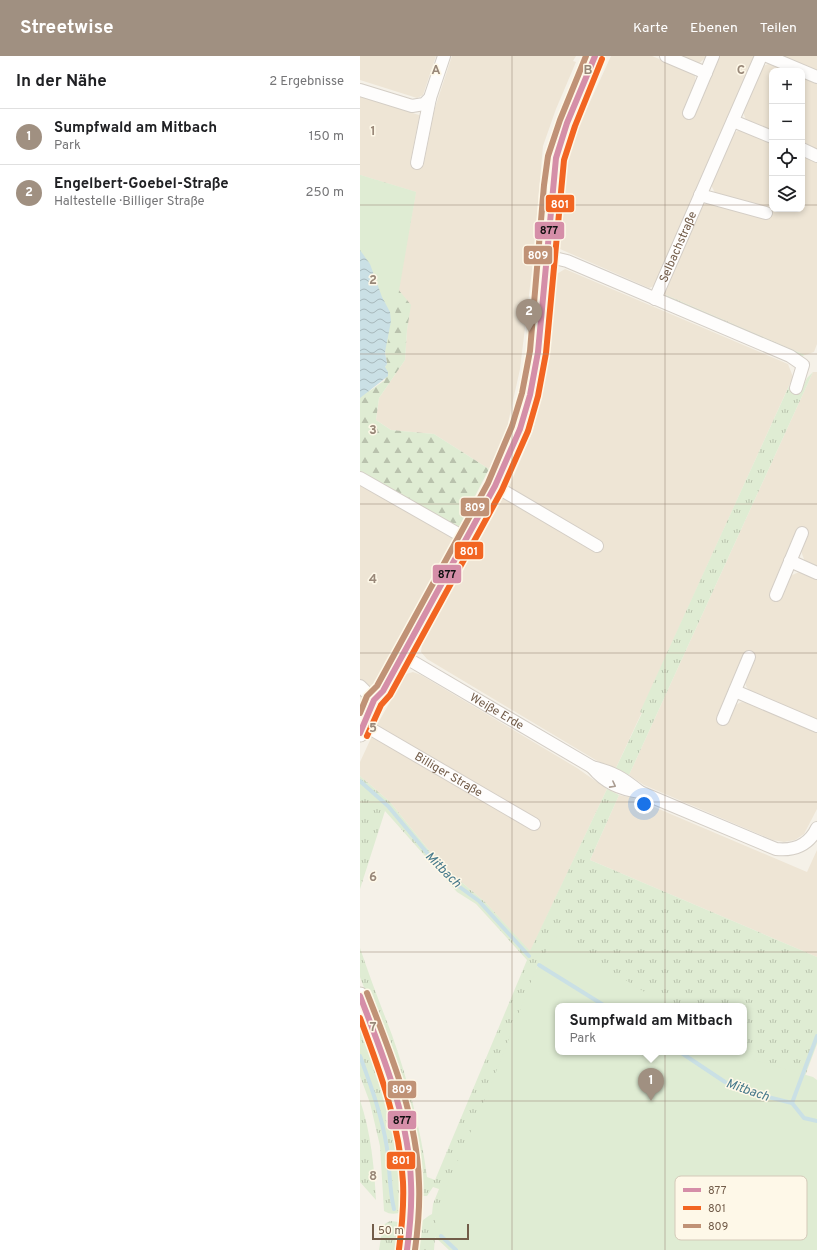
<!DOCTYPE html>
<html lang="de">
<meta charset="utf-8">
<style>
body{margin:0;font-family:Overpass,sans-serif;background:#f6f6f6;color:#202124}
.controls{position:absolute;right:12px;top:12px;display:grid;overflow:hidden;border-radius:8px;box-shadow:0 2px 6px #0003}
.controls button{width:36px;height:36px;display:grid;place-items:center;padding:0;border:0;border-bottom:1px solid #e0e0e0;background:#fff;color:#202124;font:20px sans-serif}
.scale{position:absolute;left:12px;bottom:10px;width:97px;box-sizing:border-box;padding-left:4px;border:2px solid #725c49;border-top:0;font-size:11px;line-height:14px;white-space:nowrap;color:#725c49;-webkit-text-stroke:3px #fef8e8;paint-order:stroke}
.you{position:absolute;left:284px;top:748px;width:14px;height:14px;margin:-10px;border:3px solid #fff;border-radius:50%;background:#1a73e8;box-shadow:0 0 0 6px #1a73e833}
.badge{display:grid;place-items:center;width:26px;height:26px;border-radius:50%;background:#a09081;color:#fff;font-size:13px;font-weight:700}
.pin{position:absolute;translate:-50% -33px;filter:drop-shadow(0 1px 2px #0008)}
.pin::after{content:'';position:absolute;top:21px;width:14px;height:12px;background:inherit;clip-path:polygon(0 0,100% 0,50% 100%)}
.popup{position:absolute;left:195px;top:947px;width:192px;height:52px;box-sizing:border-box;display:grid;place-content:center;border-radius:8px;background:#fff;filter:drop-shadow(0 1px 3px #0005);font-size:13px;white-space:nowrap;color:#757577}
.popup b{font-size:15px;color:#202124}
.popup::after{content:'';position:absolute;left:50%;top:100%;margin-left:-8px;border:8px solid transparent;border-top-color:#fff}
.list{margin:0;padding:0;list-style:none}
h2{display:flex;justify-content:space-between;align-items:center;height:52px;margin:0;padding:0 16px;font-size:17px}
h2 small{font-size:13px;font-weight:400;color:#757577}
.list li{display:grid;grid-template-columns:26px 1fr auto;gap:12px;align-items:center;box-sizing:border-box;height:56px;padding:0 16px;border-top:1px solid #e0e0e0}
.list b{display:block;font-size:15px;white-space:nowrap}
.list p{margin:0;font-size:13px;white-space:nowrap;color:#757577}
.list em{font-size:13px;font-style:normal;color:#757577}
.icon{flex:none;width:22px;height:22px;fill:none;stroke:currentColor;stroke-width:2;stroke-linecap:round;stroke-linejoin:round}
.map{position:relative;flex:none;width:457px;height:1194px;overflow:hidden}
header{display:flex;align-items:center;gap:24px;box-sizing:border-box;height:56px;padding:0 20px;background:#a09081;color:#fff}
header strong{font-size:19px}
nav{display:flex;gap:22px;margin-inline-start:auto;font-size:14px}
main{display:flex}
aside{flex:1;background:#fff}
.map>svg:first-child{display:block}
.residential{fill:#eee5d5}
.grass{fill:url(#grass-tufts)}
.forest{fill:url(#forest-firs)}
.green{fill:#dfecd3}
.water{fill:url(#water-waves)}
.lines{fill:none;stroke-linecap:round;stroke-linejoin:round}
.stream{stroke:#cae0e5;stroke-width:4}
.street-casing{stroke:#d4cec6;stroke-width:14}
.secondary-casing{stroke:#d3cdc3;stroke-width:19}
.street{stroke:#fefdfc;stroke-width:12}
.secondary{stroke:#fefdfc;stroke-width:17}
.bus-1-casing{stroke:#fef8e8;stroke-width:9}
.bus-2-casing{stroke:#fef8e8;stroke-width:9}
.bus-3-casing{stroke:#fef8e8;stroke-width:9}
.bus-1{stroke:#d58ea8;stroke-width:6}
.bus-2{stroke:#f26522;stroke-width:6}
.bus-3{stroke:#c09276;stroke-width:6}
.oneway{stroke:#aa9c91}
.grid{fill:none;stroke:#998879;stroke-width:1;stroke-opacity:0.55}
.labels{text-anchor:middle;stroke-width:3;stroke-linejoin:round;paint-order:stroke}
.street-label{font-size:12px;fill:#725c49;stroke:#fef8e8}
.water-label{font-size:13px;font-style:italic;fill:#47798b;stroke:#fef8e8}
.key{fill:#fef8e8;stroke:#d4c9b8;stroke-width:1}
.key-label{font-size:11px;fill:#725c49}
.grid-label{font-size:13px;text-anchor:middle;font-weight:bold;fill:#998879;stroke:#fef8e8;stroke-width:3;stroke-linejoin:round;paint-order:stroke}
.line-badge{stroke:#fef8e8;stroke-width:1.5}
.badge-label{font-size:11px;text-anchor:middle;font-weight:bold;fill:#fff}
.pale-badge-label{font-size:11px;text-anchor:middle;font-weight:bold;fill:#111}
</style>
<header>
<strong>Streetwise</strong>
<nav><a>Karte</a><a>Ebenen</a><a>Teilen</a></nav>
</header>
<main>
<aside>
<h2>In der Nähe<small>2 Ergebnisse</small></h2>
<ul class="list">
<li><span class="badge">1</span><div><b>Sumpfwald am Mitbach</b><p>Park</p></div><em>150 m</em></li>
<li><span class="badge">2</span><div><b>Engelbert-Goebel-Straße</b><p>Haltestelle · Billiger Straße</p></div><em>250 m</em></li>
</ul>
</aside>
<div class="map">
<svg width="457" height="1194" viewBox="0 0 457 1194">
<defs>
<pattern id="grass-tufts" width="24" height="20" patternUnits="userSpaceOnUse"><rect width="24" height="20" fill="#dfecd3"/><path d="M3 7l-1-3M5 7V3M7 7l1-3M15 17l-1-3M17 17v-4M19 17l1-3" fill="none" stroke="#b9c2ad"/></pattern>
<pattern id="forest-firs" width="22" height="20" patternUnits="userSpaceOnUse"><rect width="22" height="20" fill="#dfecd3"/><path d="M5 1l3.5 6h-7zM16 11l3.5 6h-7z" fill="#b9c2ad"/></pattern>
<pattern id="water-waves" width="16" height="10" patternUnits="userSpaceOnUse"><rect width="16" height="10" fill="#cae0e5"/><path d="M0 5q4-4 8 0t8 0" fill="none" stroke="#a8b9bc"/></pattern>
</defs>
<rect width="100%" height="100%" fill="#f5f1e8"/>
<g class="residential">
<polygon points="0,0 76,0 63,39 57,42 0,24"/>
<polygon points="92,0 216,0 213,5 216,6 196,53 183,90 172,214 160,313 148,367 150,368 129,413 74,378 31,374 16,364 19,342 45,304 47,274 50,250 38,233 56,136 0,119 0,40 62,60 66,79"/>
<polygon points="251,0 292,0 335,18 336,33 357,0 398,0 297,229 289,232 200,193 208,103 218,72"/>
<polygon points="319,0 348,0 338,8"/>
<polygon points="419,0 457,0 457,17"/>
<polygon points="411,7 435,15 412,15 412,77 386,64 383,56 403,10"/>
<polygon points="442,18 457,24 457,96 442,90"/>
<polygon points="381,73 412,84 412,153 442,153 442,97 457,103 457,288 454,296 445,299 306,239 303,232 341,150 347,147 355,137 351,129 374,77"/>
<polygon points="205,213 428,308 433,321 281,655 282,656 256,712 239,706 67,603 61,596 62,589 149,431 173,375 186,317 195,219"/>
<polygon points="453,316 457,316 457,511 445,506 441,495 430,520 439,516 457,523 457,665 389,635 386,630 385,624 374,650 381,646 388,647 457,676 457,753 444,778 435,784 424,786 413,784 284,729 269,719"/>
<polygon points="0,427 94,483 14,638 0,624"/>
<polygon points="53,616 61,619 217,712 247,733 170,896 125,846 80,808 30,746 0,720 0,706 18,667 46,618"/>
<polygon points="259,739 273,742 447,816 457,794 457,901 230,804"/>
</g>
<g class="grass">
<polygon points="306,239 445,299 442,300 308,244"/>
<polygon points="453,316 269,719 256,712 282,657 280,656 429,330 441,335 447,322"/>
<path d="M0,720L30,746L80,808L125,846L170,895L247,733L259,739L230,804L457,901V988L436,1044L327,996H384V950H258L180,906L176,913L198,950V996L75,1181L74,1194H54C56,1175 54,1168 72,1158L73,1148L79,1133L73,1131L67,1140H60L34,1010L0,921V892C10,922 21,950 32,979C48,1025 61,1073 67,1121L75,1124L167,904L116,848L97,836L25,755L0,833Z"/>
<path d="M0,960L23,1019L43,1108V1156C35,1158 31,1159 24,1155L20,1090L10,1047L0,1020Z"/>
<path d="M0,1044C11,1077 14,1110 16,1144L0,1126Z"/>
<polygon points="30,1165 39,1166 41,1169 41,1194 19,1194 23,1169"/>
</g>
<polygon class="forest" points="0,119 56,136 38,233 51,249 47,274 45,304 19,342 16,364 31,374 74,378 129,413 98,473 0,417 0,342 25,324 25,311 27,308"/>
<g class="green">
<polygon points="0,119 56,136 35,258 19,321 0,348"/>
<polygon points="195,880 307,950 198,950 198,996 381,996 394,1004 453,1021 457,1024 457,1194 89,1194 75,1181 76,1155 131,1029 176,913"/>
</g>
<polygon class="water" points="0,194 10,208 22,241 30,256 31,265 25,296 27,308 25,311 28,316 28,320 0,342"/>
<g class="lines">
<g class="stream">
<polyline points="0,725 28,750 78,810 97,829 119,845 169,900"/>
<polyline points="179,909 245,950"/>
<polyline points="320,996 365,1026 396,1038 432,1047 444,1062 457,1065"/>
<path d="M0,1000C11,1030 22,1060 27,1092C30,1112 29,1133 34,1153"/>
<polyline points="432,1047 457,980"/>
<polyline points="81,1180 96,1194"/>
</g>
<defs>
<g id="street">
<polyline points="306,0 346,17"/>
<polyline points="407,0 457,21"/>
<polyline points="0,34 52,50 64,48 70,42 84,0"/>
<polyline points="329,57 353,0"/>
<polyline points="373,65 412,81"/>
<polyline points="442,93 457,100"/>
<polyline points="57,107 70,42"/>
<polyline points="340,139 406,157"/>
<polyline points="186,200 207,205 430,300 443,309 436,332"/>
<path id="s1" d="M295,243L401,0"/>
<polyline points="0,422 107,483"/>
<polyline points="135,430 237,490"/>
<polyline points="430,505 457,517"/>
<polyline points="416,539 442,477"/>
<path id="s2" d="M43,600L232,711C253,716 263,722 280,736"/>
<polyline points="0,630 14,644"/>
<polyline points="375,635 457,670"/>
<polyline points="363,663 389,601"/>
<path id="s3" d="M4,669L174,768"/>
<path d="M232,711C245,727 260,733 280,736L416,793C434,795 449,789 457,772"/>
</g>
<g id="secondary">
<polyline points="0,677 14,644 23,635 107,483 135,430 160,373 170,339 178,296 192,130 196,102 207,67 235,0"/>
<path d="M0,940C33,1026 63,1099 47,1194"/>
</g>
</defs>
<use href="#street" class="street-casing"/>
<use href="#secondary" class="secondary-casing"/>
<use href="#street" class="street"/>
<use href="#secondary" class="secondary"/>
<defs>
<g id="bus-1">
<polyline points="0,677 14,644 23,635 135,430 160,373 170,339 178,296 196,102 207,67 235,0"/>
<path d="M0,940C23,1000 49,1062 51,1127C52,1150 50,1172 47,1194"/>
</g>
<g id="bus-2">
<polyline points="7,680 21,649 30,639 142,434 168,375 178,340 186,297 204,104 215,70 242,3"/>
<path d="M0,962C20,1015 40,1069 43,1126C44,1149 42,1171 39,1193"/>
</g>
<g id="bus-3">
<polyline points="0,657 7,640 17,630 128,427 152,370 162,337 170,295 184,129 188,100 200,64 226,0"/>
<path d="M7,937C31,998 57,1061 59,1127C60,1150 58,1172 55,1194"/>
</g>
</defs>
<use href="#bus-1" class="bus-1-casing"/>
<use href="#bus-2" class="bus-2-casing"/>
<use href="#bus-3" class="bus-3-casing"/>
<use href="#bus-1" class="bus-1"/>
<use href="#bus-2" class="bus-2"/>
<use href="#bus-3" class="bus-3"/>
</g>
<defs><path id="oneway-chevron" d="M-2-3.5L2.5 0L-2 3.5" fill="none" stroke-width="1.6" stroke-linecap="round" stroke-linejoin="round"/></defs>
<use class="oneway" href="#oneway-chevron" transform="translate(253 729) rotate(28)"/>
<path class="grid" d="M152,0V1194M305,0V1194M0,149H412M442,149H457M0,298H457M0,448H457M0,597H457M0,746H457M0,896H457M0,1045H457"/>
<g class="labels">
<g class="street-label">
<text dy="4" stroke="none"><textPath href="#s1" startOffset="57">Selbachstraße</textPath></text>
<text dy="4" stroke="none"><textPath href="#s2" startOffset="109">Weiße Erde</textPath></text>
<text dy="4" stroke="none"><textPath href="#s3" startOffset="98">Billiger Straße</textPath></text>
</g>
<g class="water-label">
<text transform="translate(84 813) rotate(45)" y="5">Mitbach</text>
<text transform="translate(388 1033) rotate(19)" y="5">Mitbach</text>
</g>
</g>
<rect x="315" y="1120" width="132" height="64" rx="6" class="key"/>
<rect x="323" y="1132" width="18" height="4" fill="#d58ea8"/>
<rect x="323" y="1150" width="18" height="4" fill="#f26522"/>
<rect x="323" y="1168" width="18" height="4" fill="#c09276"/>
<g class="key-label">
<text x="348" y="1138">877</text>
<text x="348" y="1156">801</text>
<text x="348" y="1174">809</text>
</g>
<g class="grid-label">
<text x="76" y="18">A</text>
<text x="228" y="18">B</text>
<text x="381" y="18">C</text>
<text x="13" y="79">1</text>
<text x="13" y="228">2</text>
<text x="13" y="378">3</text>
<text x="13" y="527">4</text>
<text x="13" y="676">5</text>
<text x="13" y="825">6</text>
<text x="13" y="975">7</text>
<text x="13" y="1124">8</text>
</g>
<g class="line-badge">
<rect x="185" y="138" width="30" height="19" rx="4" fill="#f26522"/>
<rect x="174" y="165" width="31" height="19" rx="4" fill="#d58ea8"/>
<rect x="163" y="189" width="30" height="20" rx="4" fill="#c09276"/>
<rect x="100" y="441" width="30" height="20" rx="4" fill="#c09276"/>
<rect x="94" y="485" width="30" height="19" rx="4" fill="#f26522"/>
<rect x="72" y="508" width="30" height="20" rx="4" fill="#d58ea8"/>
<rect x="27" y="1024" width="30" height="19" rx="4" fill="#c09276"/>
<rect x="27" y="1054" width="30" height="20" rx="4" fill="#d58ea8"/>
<rect x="26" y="1095" width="30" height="19" rx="4" fill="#f26522"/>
</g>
<g class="badge-label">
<text x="200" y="152">801</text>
<text x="178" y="203">809</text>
<text x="115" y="455">809</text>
<text x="109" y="499">801</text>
<text x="42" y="1037">809</text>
<text x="41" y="1108">801</text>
</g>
<g class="pale-badge-label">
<text x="189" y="178">877</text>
<text x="87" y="522">877</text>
<text x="42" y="1068">877</text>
</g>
</svg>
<div class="controls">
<button>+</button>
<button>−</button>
<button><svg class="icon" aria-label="locate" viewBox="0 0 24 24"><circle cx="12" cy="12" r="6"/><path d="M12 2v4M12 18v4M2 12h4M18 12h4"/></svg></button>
<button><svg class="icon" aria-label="layers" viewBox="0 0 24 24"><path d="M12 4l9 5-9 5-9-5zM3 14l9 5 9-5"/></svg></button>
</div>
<div class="scale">50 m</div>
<div class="you"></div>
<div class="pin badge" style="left:291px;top:1045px">1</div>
<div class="popup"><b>Sumpfwald am Mitbach</b>Park</div>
<div class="pin badge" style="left:169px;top:276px">2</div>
</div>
</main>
